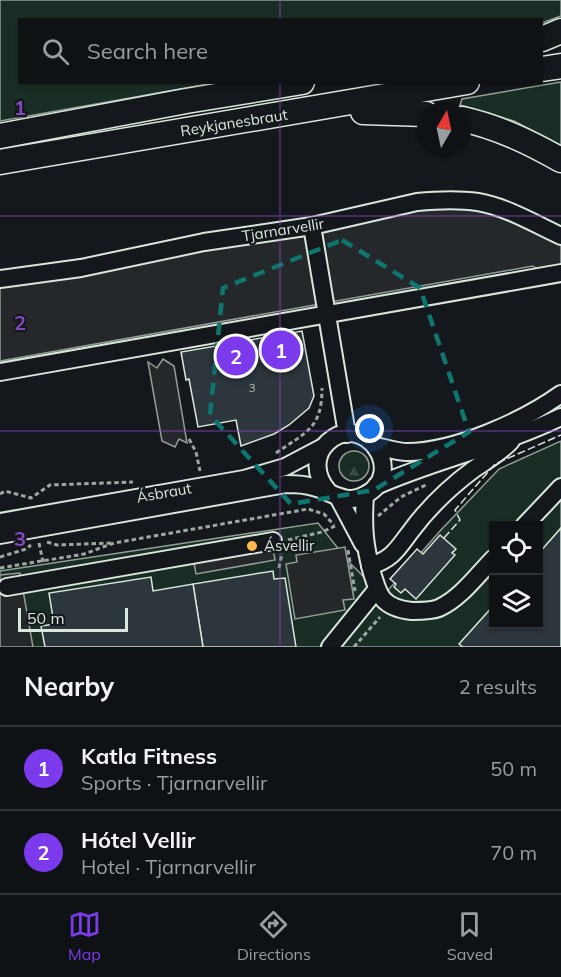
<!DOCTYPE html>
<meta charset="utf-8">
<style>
body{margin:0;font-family:Mulish,sans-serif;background:#181b1e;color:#f1f3f6}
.controls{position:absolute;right:18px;bottom:18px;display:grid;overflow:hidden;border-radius:0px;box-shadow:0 2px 4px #0004}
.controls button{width:54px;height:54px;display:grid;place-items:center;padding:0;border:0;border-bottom:2px solid #2f3234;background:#0f1215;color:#f1f3f6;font:30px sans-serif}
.compass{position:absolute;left:417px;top:102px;width:54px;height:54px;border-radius:50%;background:#0f1215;box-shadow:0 2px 4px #0004;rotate:9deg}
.scale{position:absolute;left:18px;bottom:15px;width:110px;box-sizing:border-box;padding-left:6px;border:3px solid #d8e6dc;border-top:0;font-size:16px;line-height:21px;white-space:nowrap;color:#d8e6dc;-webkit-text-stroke:4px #14181c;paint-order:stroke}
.you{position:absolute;left:370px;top:429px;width:21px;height:21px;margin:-15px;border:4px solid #fff;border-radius:50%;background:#1a73e8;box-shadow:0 0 0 9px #1a73e833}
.badge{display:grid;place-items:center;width:39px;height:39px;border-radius:50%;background:#7c3aed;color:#fff;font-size:20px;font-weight:700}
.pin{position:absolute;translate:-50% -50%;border:3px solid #fff;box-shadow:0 2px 6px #0006}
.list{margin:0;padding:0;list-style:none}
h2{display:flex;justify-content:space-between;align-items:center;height:78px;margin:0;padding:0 24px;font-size:26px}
h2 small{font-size:20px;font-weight:400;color:#9b9ea0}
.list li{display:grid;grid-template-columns:39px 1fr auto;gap:18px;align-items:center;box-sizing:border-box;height:84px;padding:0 24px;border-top:2px solid #2f3234}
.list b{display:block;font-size:22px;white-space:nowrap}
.list p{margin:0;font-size:20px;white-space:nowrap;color:#9b9ea0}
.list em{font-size:20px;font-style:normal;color:#9b9ea0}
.icon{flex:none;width:33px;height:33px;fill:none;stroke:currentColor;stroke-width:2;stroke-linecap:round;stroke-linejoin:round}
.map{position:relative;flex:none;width:561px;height:647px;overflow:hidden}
.search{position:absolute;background:#0f1215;box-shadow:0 2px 4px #0004;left:18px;right:18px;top:18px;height:66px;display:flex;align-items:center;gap:15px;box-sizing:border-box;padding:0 21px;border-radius:0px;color:#9b9ea0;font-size:22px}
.sheet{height:246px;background:#0f1215}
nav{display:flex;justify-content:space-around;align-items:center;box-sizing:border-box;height:84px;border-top:2px solid #2f3234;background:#0f1215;font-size:16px;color:#9b9ea0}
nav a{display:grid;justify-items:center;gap:3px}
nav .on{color:#7c3aed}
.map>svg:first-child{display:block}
.grass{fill:#1a2d24;stroke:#939e99;stroke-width:1.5;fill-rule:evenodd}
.forest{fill:url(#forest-firs);stroke:#939e99;stroke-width:1.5}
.parking{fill:#24282b;stroke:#939e99;stroke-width:1.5}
.building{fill:#2c363c;stroke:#d8e6dc;stroke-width:1.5}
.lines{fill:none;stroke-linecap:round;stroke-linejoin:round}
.minor-casing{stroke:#d8e6dc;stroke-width:20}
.highway-casing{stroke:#d8e6dc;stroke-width:27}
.path{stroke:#9da8a2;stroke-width:3;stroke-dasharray:4.5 3;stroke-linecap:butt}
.minor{stroke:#14181c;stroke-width:16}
.highway{stroke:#14181c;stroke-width:24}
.fence{stroke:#d8e6dc;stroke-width:1.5;stroke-dasharray:8 3;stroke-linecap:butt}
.marked{fill:none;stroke:#0f766e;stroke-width:4.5;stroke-dasharray:12 8;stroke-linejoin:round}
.grid{fill:none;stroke:#8948c3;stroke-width:1.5;stroke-opacity:0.55}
.poi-dot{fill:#ffb74d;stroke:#14181c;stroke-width:2}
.labels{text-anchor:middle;stroke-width:4.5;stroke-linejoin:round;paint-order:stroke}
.number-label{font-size:12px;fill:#adbab4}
.street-label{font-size:15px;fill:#d8e6dc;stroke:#14181c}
.poi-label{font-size:15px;fill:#d8e6dc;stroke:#14181c;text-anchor:start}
.grid-label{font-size:20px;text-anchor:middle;font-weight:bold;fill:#8948c3;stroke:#14181c;stroke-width:4.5;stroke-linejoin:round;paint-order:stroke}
</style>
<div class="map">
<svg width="561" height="647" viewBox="0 0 561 647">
<defs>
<pattern id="forest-firs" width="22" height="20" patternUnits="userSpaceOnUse" patternTransform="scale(1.5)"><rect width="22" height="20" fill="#1a2d24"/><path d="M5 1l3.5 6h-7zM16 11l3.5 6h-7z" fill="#3b4b43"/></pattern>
</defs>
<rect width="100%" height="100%" fill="#14181c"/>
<g class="grass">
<polygon points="0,0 561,0 561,16 542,23 542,20 20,20 20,82 214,83 0,121"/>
<polygon points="561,82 561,146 514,121 460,105 462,99"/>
<path d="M561,441V647H0V571L318,523L348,561L383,596L440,531L499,469ZM494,526H538V624H494Z"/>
</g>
<circle class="forest" cx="354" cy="466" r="15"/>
<g class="parking">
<polygon points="432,195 561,234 561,277 550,279 533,266 0,361 0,274 290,224"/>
<polygon points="163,359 174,366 187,443 179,439 175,447 162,441 148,362 157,368"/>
<polygon points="345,547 354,599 343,600 345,610 295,619 286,564 297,562 296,555"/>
<polygon points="273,549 275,560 196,574 194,563"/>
<polygon points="20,573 33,647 0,647 0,575"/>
</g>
<g class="building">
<polygon points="302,331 314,396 309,408 289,425 274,434 241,446 236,420 198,427 189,379 186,380 181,352"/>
<polygon points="561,528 561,647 463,647 459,644 494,605 494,624 538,624 538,554"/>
<polygon points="440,535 456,549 452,553 455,555 416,599 405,589 401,593 394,587 396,584 390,579 417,549 423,554"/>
<polygon points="273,571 274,579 285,578 296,647 203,647 193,584"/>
<polygon points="151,577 153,591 193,584 203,647 45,647 41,626 54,624 49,593"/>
</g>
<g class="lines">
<defs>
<g id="minor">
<polyline points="312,226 347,434"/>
<path d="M0,279L81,268L204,242L312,226L417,202C437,200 458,199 478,202C507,207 535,224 561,236"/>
<polyline points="0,372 561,273"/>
<path d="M376,446C386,448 397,452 407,452C455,452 523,421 561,394"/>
<path d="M376,486C437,459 501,446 561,417"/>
<path d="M365,495C363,525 364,544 372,573C375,581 377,592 383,599C390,607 402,610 412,611C420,611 432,611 439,608C461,598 477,575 494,558"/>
<polyline points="338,497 363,544"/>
<polyline points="0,522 244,479 285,467 323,447"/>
<polyline points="524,526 561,487"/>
<path d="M0,535L286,484C295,484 304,484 313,487C331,491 346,506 365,495C408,473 364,410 328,442C313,456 315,476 328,491"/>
<path d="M370,566C393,559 398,548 411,531C428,508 451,486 474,469C487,460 500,453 511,441"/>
<polyline points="7,587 273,541"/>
<polyline points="330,647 377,589"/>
</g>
<g id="highway">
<polyline points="542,39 561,31"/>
<polyline points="542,69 561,66"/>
<polyline points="363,112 426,114"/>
<path d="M462,119C498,127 529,142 561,160"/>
<polyline points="0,136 186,101 302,82"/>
<polyline points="0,162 467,82"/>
</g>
</defs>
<use href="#minor" class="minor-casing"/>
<use href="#highway" class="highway-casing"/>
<g class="path">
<polyline points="189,439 196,452 200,471"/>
<path d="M276,453C306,432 322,429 322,388"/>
<polyline points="0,494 5,491 31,498 50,485 133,482"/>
<polyline points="378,516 401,497 428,484"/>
<polyline points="288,540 322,532 335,526"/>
<polyline points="47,542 57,545 112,543"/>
<polyline points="39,543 43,562"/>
<polyline points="348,550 355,591"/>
<polyline points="0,557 26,549 31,545"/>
<polyline points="0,568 84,554 114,543 308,509 324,514 334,525"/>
<polyline points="279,568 282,553"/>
<polyline points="354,647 380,617"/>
</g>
<use href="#minor" class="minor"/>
<use href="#highway" class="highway"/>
<polyline class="fence" points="444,538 460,520 455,510 495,464 561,435"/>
</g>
<path class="marked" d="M342,240L420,288L469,432L374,490L291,504L210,415L223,288Z"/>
<path class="grid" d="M280,0V20M280,82V647M0,216H561M0,431H561"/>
<circle class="poi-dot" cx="252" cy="546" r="6"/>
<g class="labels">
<g class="number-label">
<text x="252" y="392">3</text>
</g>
<g class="street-label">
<text transform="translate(234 123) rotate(-9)" y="5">Reykjanesbraut</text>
<text transform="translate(283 230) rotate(-9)" y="5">Tjarnarvellir</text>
<text transform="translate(164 493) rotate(-10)" y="5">Ásbraut</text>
</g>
<g class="poi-label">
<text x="264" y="551">Ásvellir</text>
</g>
</g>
<g class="grid-label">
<text x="20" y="115">1</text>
<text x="20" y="330">2</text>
<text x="20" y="546">3</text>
</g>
</svg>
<div class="controls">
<button><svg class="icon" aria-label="locate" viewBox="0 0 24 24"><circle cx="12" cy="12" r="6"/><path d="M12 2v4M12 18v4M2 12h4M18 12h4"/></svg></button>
<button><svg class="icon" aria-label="layers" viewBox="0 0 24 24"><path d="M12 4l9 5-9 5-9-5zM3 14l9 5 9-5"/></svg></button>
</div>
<svg class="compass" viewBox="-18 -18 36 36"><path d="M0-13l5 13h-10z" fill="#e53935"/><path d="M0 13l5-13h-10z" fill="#9b9ea0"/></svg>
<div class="scale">50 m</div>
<div class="you"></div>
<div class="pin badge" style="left:281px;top:350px">1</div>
<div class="pin badge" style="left:236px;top:356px">2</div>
<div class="search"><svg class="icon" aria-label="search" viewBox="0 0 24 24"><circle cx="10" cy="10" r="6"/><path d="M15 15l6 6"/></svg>Search here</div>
</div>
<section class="sheet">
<h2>Nearby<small>2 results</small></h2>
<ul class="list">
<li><span class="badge">1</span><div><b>Katla Fitness</b><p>Sports · Tjarnarvellir</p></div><em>50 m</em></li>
<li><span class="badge">2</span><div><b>Hótel Vellir</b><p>Hotel · Tjarnarvellir</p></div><em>70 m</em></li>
</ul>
</section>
<nav>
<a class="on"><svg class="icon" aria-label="map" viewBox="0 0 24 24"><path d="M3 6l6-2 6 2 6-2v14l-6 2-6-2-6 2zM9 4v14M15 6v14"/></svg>Map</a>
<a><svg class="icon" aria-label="directions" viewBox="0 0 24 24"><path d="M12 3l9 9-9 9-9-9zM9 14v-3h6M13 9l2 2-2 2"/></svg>Directions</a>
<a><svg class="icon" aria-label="saved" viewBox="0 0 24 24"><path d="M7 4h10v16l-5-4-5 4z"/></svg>Saved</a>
</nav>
